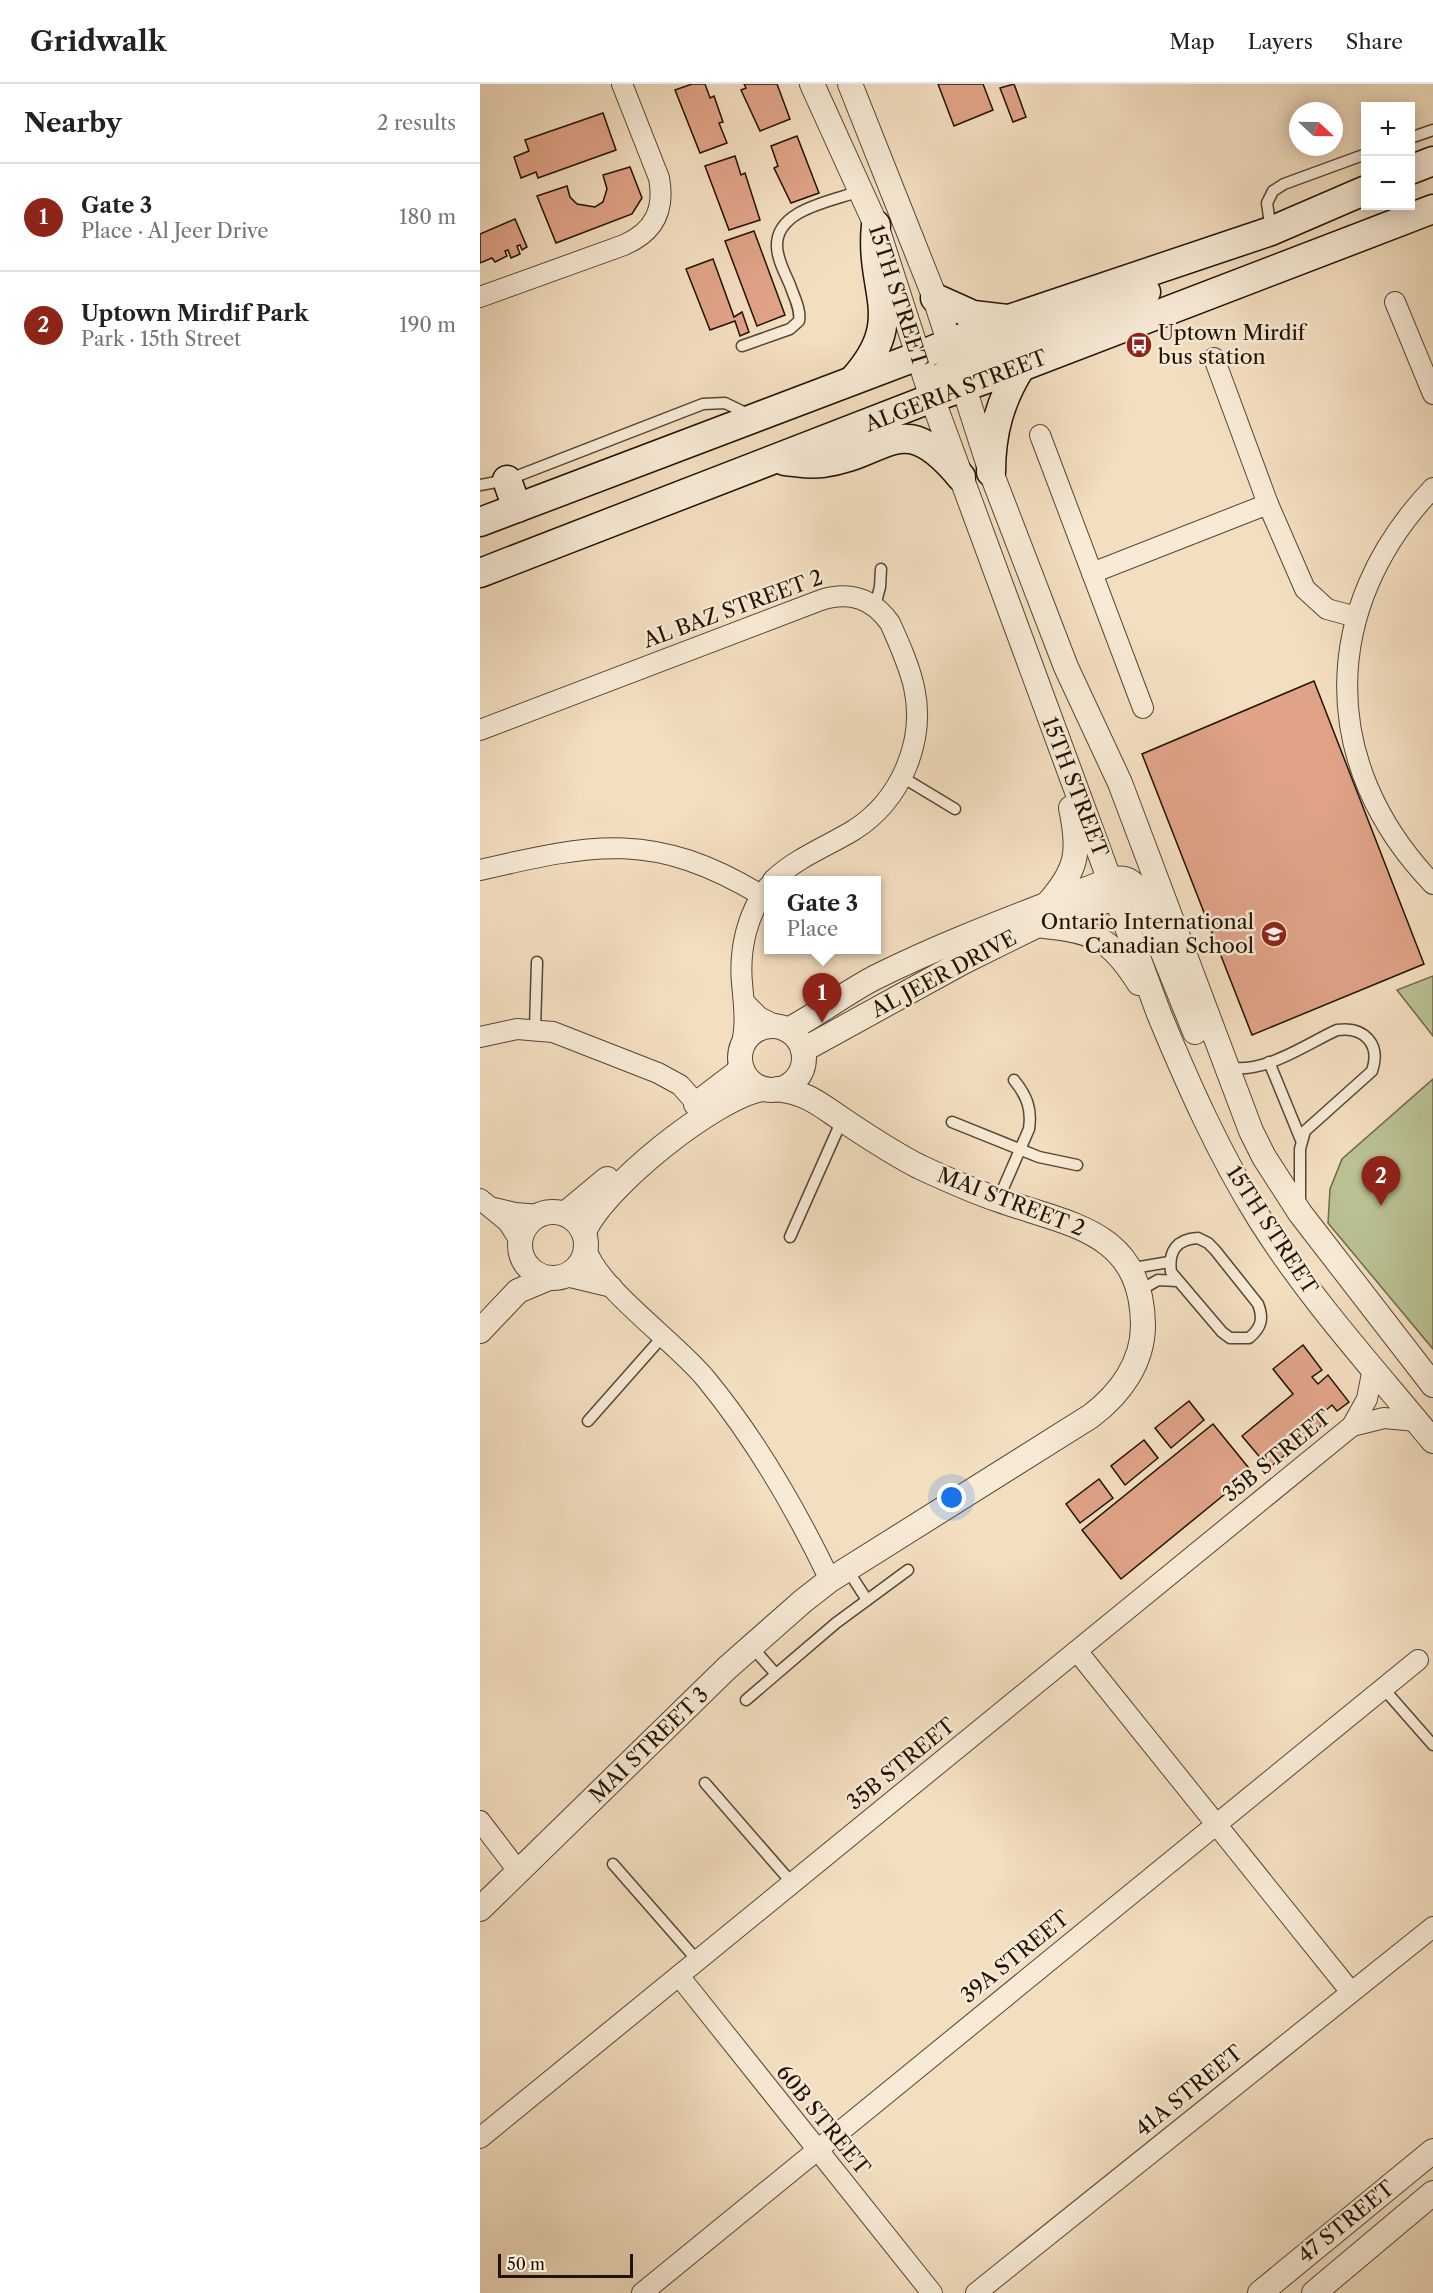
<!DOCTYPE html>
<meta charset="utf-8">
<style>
body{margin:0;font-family:"Libre Caslon Text",serif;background:#f2f2f2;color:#222}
.controls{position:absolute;right:18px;top:18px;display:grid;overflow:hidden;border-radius:0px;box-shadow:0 3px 15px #0003}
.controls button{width:54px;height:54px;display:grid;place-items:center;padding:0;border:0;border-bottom:2px solid #e0e0e0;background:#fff;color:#222;font:30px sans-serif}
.compass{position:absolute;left:809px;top:18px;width:54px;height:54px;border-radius:50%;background:#fff;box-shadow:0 3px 15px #0003;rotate:112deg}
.scale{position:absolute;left:18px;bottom:15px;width:135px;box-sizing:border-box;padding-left:6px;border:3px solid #201302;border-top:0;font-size:16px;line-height:21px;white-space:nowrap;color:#201302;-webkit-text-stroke:4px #f7ead6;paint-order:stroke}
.you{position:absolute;left:472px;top:1414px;width:21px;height:21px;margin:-15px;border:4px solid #fff;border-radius:50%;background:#1a73e8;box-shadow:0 0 0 9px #1a73e833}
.badge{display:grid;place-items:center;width:39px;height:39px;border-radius:50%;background:#8f2418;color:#fff;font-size:20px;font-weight:700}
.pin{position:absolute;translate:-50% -50px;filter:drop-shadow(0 2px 3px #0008)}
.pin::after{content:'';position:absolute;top:32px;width:21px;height:18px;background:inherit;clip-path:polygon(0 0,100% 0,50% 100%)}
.popup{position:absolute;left:284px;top:792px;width:117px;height:78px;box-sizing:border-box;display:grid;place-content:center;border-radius:0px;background:#fff;filter:drop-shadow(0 2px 4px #0005);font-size:20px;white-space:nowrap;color:#767676}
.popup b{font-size:22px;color:#222}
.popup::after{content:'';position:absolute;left:50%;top:100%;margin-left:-12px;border:12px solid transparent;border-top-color:#fff}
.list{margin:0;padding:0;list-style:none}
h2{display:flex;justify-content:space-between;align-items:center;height:78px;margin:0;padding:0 24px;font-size:26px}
h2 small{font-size:20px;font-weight:400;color:#767676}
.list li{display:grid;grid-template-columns:39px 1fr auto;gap:18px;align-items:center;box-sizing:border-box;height:108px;padding:0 24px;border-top:2px solid #e0e0e0}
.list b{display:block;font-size:22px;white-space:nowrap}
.list p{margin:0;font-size:20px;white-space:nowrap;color:#767676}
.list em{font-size:20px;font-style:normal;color:#767676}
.map{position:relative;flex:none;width:953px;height:2209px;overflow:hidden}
header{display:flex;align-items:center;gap:36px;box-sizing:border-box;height:84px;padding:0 30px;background:#fff;border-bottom:2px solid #e0e0e0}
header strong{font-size:28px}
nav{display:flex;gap:33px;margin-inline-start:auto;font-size:21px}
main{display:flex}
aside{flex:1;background:#fff}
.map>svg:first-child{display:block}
.green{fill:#bac193;stroke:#6d6a4a;stroke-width:1.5}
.building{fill:#e0a387;stroke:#201302;stroke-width:1.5}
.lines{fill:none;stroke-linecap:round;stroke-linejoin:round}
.service-casing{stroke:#554632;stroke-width:13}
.minor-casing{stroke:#554632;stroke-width:22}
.tertiary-casing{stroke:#554632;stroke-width:26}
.secondary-casing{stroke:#201302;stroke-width:31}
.service{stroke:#f7ead6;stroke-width:10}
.minor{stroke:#f7ead6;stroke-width:20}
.tertiary{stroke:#f7ead6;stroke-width:24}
.secondary{stroke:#f7ead6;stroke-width:28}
.labels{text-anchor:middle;stroke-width:5;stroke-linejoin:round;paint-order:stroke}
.street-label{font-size:21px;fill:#201302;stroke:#f7ead6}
.poi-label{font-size:21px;fill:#201302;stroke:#f7ead6;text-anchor:start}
</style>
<header>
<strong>Gridwalk</strong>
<nav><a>Map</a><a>Layers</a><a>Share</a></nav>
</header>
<main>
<aside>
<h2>Nearby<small>2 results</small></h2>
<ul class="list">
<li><span class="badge">1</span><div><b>Gate 3</b><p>Place · Al Jeer Drive</p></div><em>180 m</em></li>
<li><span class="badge">2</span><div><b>Uptown Mirdif Park</b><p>Park · 15th Street</p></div><em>190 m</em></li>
</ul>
</aside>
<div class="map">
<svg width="953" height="2209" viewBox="0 0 953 2209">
<rect width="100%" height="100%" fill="#f3dec0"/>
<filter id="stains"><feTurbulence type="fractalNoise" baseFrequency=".00333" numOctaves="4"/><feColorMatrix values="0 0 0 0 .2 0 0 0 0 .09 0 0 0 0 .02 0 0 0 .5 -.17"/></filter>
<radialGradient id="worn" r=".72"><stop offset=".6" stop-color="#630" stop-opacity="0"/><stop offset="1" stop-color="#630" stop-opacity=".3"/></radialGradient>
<g class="green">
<polygon points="953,892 953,952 917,906"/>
<polygon points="953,995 953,1265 848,1139 850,1105 862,1075"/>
</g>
<g class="building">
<polygon points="212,0 225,0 230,14 234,12 243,38 239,39 247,59 220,69 195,6"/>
<polygon points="264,0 297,0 310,35 280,47 261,6 266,4"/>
<polygon points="458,0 503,0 513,26 474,42"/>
<polygon points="534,0 546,33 533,38 520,4"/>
<polygon points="123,29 136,66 58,94 56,88 41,94 34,73 49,67 45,56"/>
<polygon points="317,52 339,109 311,119 294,84 298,82 291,62"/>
<polygon points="255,72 261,91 265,89 280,136 249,146 225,82"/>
<polygon points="150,83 162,114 152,130 76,159 57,112 87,102 90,113 97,120 115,123 123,118 127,105 123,91"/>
<polygon points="35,135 47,163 42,166 40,161 37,162 40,170 31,174 28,166 25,167 27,172 15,178 12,174 0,179 0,150"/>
<polygon points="274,147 305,231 277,242 245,157"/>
<polygon points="233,175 254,233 262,228 269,248 260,252 255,237 230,246 206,185"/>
<polygon points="834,597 944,880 772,951 662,670"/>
<polygon points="823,1261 842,1286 832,1293 838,1300 848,1291 869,1318 857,1327 852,1321 837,1334 842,1341 789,1384 762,1352 813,1310 793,1285"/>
<polygon points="709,1317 724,1336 691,1364 675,1344"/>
<polygon points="733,1340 772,1388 641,1495 602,1446"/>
<polygon points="664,1356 678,1374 645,1401 631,1382"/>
<polygon points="619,1395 633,1414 600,1439 586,1420"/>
</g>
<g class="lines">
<defs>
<g id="service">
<polyline points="930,54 953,46"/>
<polyline points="791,146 787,119 793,107 804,100 886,70"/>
<path d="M262,262L310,245L319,237C321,225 314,213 310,201C305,189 297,175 297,162C296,125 353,117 380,107"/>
<polyline points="0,401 27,396 223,320 245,319 272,332"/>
<polyline points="395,522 400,503 401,485"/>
<polyline points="422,693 475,725"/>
<polyline points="55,945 57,878"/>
<polyline points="789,978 821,1056"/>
<path d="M746,983C784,991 824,961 857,946C885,942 901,961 892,987L825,1047L820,1065V1120"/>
<polyline points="472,1038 559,1073 597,1081"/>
<path d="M518,1116L549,1045C552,1025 547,1012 534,996"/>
<polyline points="310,1153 362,1036"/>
<path d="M718,1154L728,1159L735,1166L778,1220C784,1235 781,1244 769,1254H750L742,1248L691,1188C688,1167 697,1155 718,1154Z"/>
<polyline points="648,1185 689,1178"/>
<polyline points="659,1207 678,1196 697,1197"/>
<polyline points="108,1337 184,1251"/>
<polyline points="367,1485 387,1516"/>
<polyline points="271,1562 295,1589"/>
<polyline points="903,1604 953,1661"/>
<polyline points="266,1616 356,1539 428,1486"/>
<polyline points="225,1699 312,1799"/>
<polyline points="133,1780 217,1876"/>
</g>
<g id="minor">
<path d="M0,213L144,161C174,148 185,126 179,94L142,0"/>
<polyline points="915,218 953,310"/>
<polyline points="734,274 788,420 825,505 847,525 876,533"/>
<polyline points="560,351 663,624"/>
<path d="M953,404C839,523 838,681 953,800"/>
<polyline points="612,489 788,420"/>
<path d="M0,646L341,516C370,507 392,514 410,539C419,559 429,581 434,603C446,657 421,716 374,746C346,763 318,773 293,796"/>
<path d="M0,786C116,759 174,747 281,811"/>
<polyline points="265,919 279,933 297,942"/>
<polyline points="0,953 37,945 73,948 178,989 200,1001 217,1020"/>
<path d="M261,963C267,941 264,922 262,899C259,866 267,829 288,803"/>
<polyline points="0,1115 28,1138 40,1157"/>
<polyline points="14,1124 35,1129 60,1131"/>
<path d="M106,1165C120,1206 195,1257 226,1295C276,1356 316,1425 350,1496"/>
<polyline points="86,1192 132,1203"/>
<polyline points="872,1342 904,1334 937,1337"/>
<polyline points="597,1567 871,1908"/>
<polyline points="0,1737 39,1788"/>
<polyline points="199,1892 452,2209"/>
<polyline points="0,2054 872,1342 887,1315 893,1284"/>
<polyline points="162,2209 938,1576"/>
<polyline points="496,2209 953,1843"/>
</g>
<g id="tertiary">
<path d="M332,0L396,141L452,314L679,930C708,1000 739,1070 779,1134C829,1214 893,1284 953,1357"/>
<polyline points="370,0 455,214 511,388 586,583 640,699 771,1047 784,1073 820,1129 953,1301"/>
<path d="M569,818C598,785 600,767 591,724"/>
<path d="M564,842C615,847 631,855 659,899"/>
<circle cx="292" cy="974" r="32"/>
<path d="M308,946C338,930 364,910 394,894C470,856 551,827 630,796C642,793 649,794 657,804L715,948"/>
<polyline points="323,966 483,878 558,841 637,813 649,803"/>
<polyline points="216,1020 262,985"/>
<circle cx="73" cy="1161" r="33"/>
<polyline points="85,1130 127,1095"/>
<path d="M104,1148C122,1104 236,1012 283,1005"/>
<polyline points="0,1247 38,1207 69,1194"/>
<path d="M0,1825L247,1584L323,1517L350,1496L611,1332C640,1310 663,1279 663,1241C662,1146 589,1141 519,1116C492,1107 466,1095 440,1083C414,1070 390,1054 366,1038C340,1021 329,1009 297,1005"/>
<polyline points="780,2209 953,2067"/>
<polyline points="834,2209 953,2109"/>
</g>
<g id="secondary">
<polyline points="930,86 953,77"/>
<polyline points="455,214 493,231 527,235"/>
<path d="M373,296C428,235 389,209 396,141"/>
<polyline points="452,314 459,295 477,283 666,208"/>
<path d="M305,377C317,378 329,381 342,379C408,371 421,321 481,393"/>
<path d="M511,388C511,349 520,316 541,283"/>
<polyline points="27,396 37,424"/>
<polyline points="0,438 438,272 529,235 791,147 886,106"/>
<polyline points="0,489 452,314 541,283 953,125"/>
</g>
</defs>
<use href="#service" class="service-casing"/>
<use href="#minor" class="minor-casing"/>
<use href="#tertiary" class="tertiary-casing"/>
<use href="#secondary" class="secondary-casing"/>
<use href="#service" class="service"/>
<use href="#minor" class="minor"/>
<use href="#tertiary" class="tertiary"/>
<use href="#secondary" class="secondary"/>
</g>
<defs>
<symbol id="bus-disc" viewBox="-11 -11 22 22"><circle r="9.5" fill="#8f2418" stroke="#f7ead6"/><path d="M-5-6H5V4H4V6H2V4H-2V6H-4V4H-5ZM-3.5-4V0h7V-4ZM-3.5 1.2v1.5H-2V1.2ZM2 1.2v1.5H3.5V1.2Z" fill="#fff"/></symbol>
<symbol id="school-disc" viewBox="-11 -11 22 22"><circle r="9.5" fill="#8f2418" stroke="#f7ead6"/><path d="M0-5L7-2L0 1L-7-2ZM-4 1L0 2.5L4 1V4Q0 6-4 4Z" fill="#fff"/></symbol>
</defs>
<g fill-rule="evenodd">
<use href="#bus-disc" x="644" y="246" width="30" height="30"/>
<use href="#school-disc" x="779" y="835" width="30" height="30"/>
</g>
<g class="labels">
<g class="street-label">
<text transform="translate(418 212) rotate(72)" y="7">15TH STREET</text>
<text transform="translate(476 307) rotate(-21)" y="7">ALGERIA STREET</text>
<text transform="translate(253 525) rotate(-20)" y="7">AL BAZ STREET 2</text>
<text transform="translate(595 703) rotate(69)" y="7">15TH STREET</text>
<text transform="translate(464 890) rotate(-28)" y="7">AL JEER DRIVE</text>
<text transform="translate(531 1118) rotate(21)" y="7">MAI STREET 2</text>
<text transform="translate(792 1146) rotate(57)" y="7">15TH STREET</text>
<text transform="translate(797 1372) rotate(-39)" y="7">35B STREET</text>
<text transform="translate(169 1661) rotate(-44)" y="7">MAI STREET 3</text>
<text transform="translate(421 1680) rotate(-39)" y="7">35B STREET</text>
<text transform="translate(535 1873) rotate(-39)" y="7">39A STREET</text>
<text transform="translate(709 2007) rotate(-39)" y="7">41A STREET</text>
<text transform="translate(343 2036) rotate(51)" y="7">60B STREET</text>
<text transform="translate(866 2138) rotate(-39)" y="7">47 STREET</text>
</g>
<g class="poi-label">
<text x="678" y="256">Uptown Mirdif<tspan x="678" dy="24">bus station</tspan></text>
<text x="774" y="845" text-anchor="end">Ontario International<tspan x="774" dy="24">Canadian School</tspan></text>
</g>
</g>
<rect width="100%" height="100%" filter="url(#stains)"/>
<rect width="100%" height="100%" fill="url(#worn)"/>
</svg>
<div class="controls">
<button>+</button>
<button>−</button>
</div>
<svg class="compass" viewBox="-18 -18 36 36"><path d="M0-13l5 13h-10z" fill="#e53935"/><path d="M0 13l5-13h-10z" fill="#767676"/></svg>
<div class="scale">50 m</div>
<div class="you"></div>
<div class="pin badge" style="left:342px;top:939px">1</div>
<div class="popup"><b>Gate 3</b>Place</div>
<div class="pin badge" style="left:901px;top:1122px">2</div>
</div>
</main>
